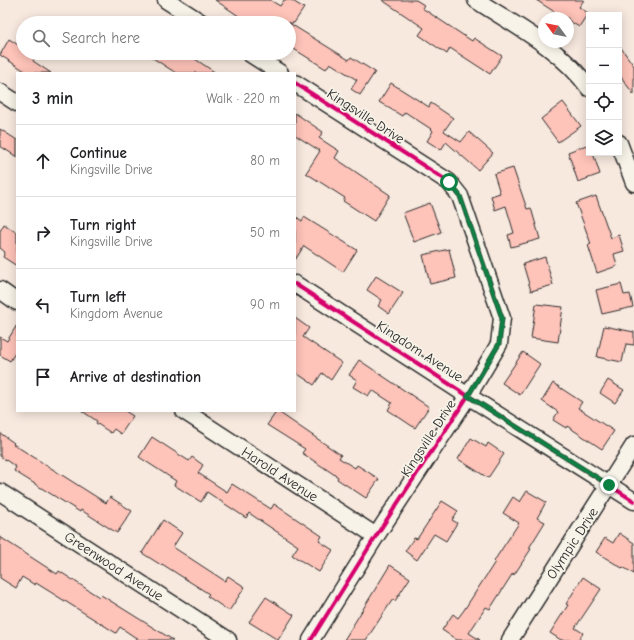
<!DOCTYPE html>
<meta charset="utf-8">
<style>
body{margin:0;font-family:"Comic Neue",sans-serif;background:#f2f2f2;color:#202124}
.controls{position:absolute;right:12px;top:12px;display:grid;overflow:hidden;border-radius:0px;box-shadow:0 2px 10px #0003}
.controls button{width:36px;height:36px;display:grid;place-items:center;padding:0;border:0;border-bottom:1px solid #e0e0e0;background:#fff;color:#202124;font:20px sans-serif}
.compass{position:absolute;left:538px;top:12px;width:36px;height:36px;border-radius:50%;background:#fff;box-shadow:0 2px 10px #0003;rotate:303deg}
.stop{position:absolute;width:12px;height:12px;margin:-9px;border:3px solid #0b8043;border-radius:50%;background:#fff}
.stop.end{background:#0b8043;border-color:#fff;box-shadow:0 1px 4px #0008}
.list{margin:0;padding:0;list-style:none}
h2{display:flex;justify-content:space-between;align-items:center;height:52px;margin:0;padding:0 16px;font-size:17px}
h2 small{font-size:13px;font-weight:400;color:#757577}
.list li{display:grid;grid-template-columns:26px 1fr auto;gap:12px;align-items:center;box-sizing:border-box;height:72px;padding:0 16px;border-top:1px solid #e0e0e0}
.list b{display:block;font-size:15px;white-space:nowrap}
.list p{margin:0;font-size:13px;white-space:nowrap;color:#757577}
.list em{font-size:13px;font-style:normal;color:#757577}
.icon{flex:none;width:22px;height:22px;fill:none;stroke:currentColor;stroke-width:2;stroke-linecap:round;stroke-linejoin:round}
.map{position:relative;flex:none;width:634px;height:640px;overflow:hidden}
.search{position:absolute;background:#fff;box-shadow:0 2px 10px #0003;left:16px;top:16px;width:280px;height:44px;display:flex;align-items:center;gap:10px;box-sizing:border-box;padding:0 14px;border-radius:22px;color:#757577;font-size:15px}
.panel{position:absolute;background:#fff;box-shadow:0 2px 10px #0003;left:16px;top:72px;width:280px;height:340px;border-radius:0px}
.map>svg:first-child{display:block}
.building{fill:#fec3b9;stroke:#2b2b2b}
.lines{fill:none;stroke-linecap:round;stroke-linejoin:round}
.minor-casing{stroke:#2b2b2b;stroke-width:19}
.minor{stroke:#f7f3e8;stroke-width:16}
.cycleway-casing{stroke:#f7f3e8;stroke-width:6}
.cycleway{stroke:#d6006c;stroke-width:4}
.route{stroke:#0b8043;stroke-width:5}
.labels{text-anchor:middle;stroke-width:3.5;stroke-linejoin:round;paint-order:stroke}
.street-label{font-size:14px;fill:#2b2b2b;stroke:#f7f3e8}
</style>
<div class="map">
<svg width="634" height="640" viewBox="0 0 634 640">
<rect width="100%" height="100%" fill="#f8e9df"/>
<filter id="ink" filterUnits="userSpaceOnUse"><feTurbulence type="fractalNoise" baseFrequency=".025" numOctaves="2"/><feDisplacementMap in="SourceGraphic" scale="8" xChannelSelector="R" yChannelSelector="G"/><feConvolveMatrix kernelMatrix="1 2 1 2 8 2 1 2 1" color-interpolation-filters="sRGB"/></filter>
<g filter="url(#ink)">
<g class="building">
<polygon points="215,0 270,0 280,6 284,0 291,0 304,8 294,23 249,23"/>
<polygon points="382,0 416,0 424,5 422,8 472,41 474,38 502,56 490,74 450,48 447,54 419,35 424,28"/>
<polygon points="536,0 584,0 579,7 588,13 579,27 568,20 568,18 564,18"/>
<polygon points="289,23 349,60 351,57 375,72 360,95 351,89 357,80 330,63 326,69 289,46"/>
<polygon points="9,39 23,48 23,53 38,53 33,61 51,73 28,73 0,55"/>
<polygon points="619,45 634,66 634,95 619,74"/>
<polygon points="145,53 186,53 216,73 176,73"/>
<polygon points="391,83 429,107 431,103 453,118 444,131 461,142 469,132 493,153 478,170 446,142 441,150 427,141 433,131 431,129 405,112 402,116 379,102"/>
<polygon points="563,102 581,126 558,142 541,119"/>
<polygon points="295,113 323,132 319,138 339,151 335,158 390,195 374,221 343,201 345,198 306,173 320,151 295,135"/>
<polygon points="0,129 17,140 17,157 0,146"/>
<polygon points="589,144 589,153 593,153 600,174 578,182 568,152"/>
<polygon points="513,168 527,209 531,208 540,239 511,247 508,235 514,233 506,206 495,210 491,196 500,193 494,174"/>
<polygon points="596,196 611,238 619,235 624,251 614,254 617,266 597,273 588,245 591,244 576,203"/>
<polygon points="430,203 441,232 414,242 403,213"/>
<polygon points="295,216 302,221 304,217 357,250 343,272 304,246 295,260"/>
<polygon points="4,224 17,233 17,266 3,257 5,252 0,248 0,231"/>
<polygon points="449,249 456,278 430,284 423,255"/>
<polygon points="545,257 553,285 531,291 523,264"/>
<polygon points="376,276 403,293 389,314 378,306 382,300 367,290"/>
<polygon points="621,284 624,295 630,294 633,307 602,314 596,290"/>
<polygon points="536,304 563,307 558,342 531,338"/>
<polygon points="295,318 309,328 303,337 342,363 331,380 322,373 314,385 295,372"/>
<polygon points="17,325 17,350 10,361 0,355 0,337 7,341"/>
<polygon points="604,326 634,332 634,345 626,344 622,362 597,357"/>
<polygon points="523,352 540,364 520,395 502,383"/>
<polygon points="359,360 429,407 415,428 388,410 392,403 372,390 368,396 353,387 357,380 349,375"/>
<polygon points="608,380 624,390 615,403 600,393"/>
<polygon points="553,383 582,402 578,408 614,431 602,449 567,426 566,428 553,420 558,412 542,401"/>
<polygon points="82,411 125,411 133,416 121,434 114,429 111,433 96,423 97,421"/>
<polygon points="277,411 341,455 339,458 355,468 357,465 379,479 366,498 337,479 338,477 302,453 305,449 267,425"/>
<polygon points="0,433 14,443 13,444 106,503 110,497 132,511 117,533 81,510 80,512 14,471 16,467 0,456"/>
<polygon points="152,437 189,461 192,457 203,465 198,473 227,492 232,484 271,509 274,504 322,536 319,541 333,550 319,572 292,555 298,546 249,513 246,518 207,492 201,502 174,485 176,481 139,457"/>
<polygon points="471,438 486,447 488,443 504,454 488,478 458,459"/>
<polygon points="527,491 546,502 537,518 545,522 529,548 531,549 514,575 513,573 490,609 486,607 469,633 480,640 457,640 442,630 453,614 458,618 464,610 495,562 494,561 519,523 503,513 513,497 520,502"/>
<polygon points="442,501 458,511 452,520 457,523 446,541 434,534 417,560 405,551 414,538 417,539"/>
<polygon points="163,520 182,533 173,547 225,581 228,576 245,587 229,611 207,596 209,594 162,564 161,565 142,553"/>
<polygon points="619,533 634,543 634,574 623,567 622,568 596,552 605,538 613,543"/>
<polygon points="0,537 57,574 59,571 99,597 101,595 173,640 139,640 120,627 116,633 36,583 35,585 22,577 16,588 0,578"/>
<polygon points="390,565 410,578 395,601 393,599 366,640 344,640"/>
<polygon points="583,577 601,589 575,628 583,633 579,640 561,640 550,633 568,605 566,604"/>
<polygon points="266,597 294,615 278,640 249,622"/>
</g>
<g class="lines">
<defs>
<g id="minor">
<polyline points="166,0 202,23"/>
<path d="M476,0C516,26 561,49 589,88"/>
<polyline points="249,53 280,73"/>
<polyline points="295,83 449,182 460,196 502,318 499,344 468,396 376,536 311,640"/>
<polyline points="0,92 17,103"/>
<polyline points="619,143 634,183"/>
<polyline points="295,284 468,396 634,501"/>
<polyline points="0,290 17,302"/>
<polyline points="184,411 376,536"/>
<polyline points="0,492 228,640"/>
<polyline points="510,640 634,445"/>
</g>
</defs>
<use href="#minor" class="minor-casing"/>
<use href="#minor" class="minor"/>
<defs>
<g id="cycleway">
<polyline points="295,83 449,182 460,196 502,318 499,344 468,396 376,536 311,640"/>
<polyline points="295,284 468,396 634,501"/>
</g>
</defs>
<use href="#cycleway" class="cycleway-casing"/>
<use href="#cycleway" class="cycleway"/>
</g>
</g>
<g class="lines" filter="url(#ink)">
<polyline class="route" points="449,182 460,196 502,318 499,344 468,396 609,485"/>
</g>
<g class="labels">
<g class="street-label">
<text transform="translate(366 116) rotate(33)" y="5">Kingsville Drive</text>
<text transform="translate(420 351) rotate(33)" y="5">Kingdom Avenue</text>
<text transform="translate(428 438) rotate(-57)" y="5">Kingsville Drive</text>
<text transform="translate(280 474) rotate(33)" y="5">Harold Avenue</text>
<text transform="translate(572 543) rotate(-57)" y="5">Olympic Drive</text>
<text transform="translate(114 566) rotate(33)" y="5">Greenwood Avenue</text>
</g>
</g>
</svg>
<div class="controls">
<button>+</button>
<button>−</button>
<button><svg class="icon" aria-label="locate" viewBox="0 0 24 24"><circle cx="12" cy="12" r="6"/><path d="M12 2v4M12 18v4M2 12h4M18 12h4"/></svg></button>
<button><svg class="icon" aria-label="layers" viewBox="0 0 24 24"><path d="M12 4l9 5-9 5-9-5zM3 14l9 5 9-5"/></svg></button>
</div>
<svg class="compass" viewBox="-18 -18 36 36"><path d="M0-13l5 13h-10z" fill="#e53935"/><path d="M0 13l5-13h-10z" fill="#757577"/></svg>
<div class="stop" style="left:449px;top:182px"></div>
<div class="stop end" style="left:609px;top:485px"></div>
<div class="search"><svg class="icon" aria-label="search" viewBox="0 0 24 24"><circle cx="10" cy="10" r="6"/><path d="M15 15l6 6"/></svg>Search here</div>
<section class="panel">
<h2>3 min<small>Walk · 220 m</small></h2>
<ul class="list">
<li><svg class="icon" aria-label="ahead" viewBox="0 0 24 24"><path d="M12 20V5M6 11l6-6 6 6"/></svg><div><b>Continue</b><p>Kingsville Drive</p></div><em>80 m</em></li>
<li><svg class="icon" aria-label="right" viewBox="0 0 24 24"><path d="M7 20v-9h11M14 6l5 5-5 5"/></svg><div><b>Turn right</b><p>Kingsville Drive</p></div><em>50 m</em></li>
<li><svg class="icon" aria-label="left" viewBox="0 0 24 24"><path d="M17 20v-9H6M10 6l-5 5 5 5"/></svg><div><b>Turn left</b><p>Kingdom Avenue</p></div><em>90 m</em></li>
<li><svg class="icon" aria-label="arrive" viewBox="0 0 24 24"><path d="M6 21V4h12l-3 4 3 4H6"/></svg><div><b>Arrive at destination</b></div></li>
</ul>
</section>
</div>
